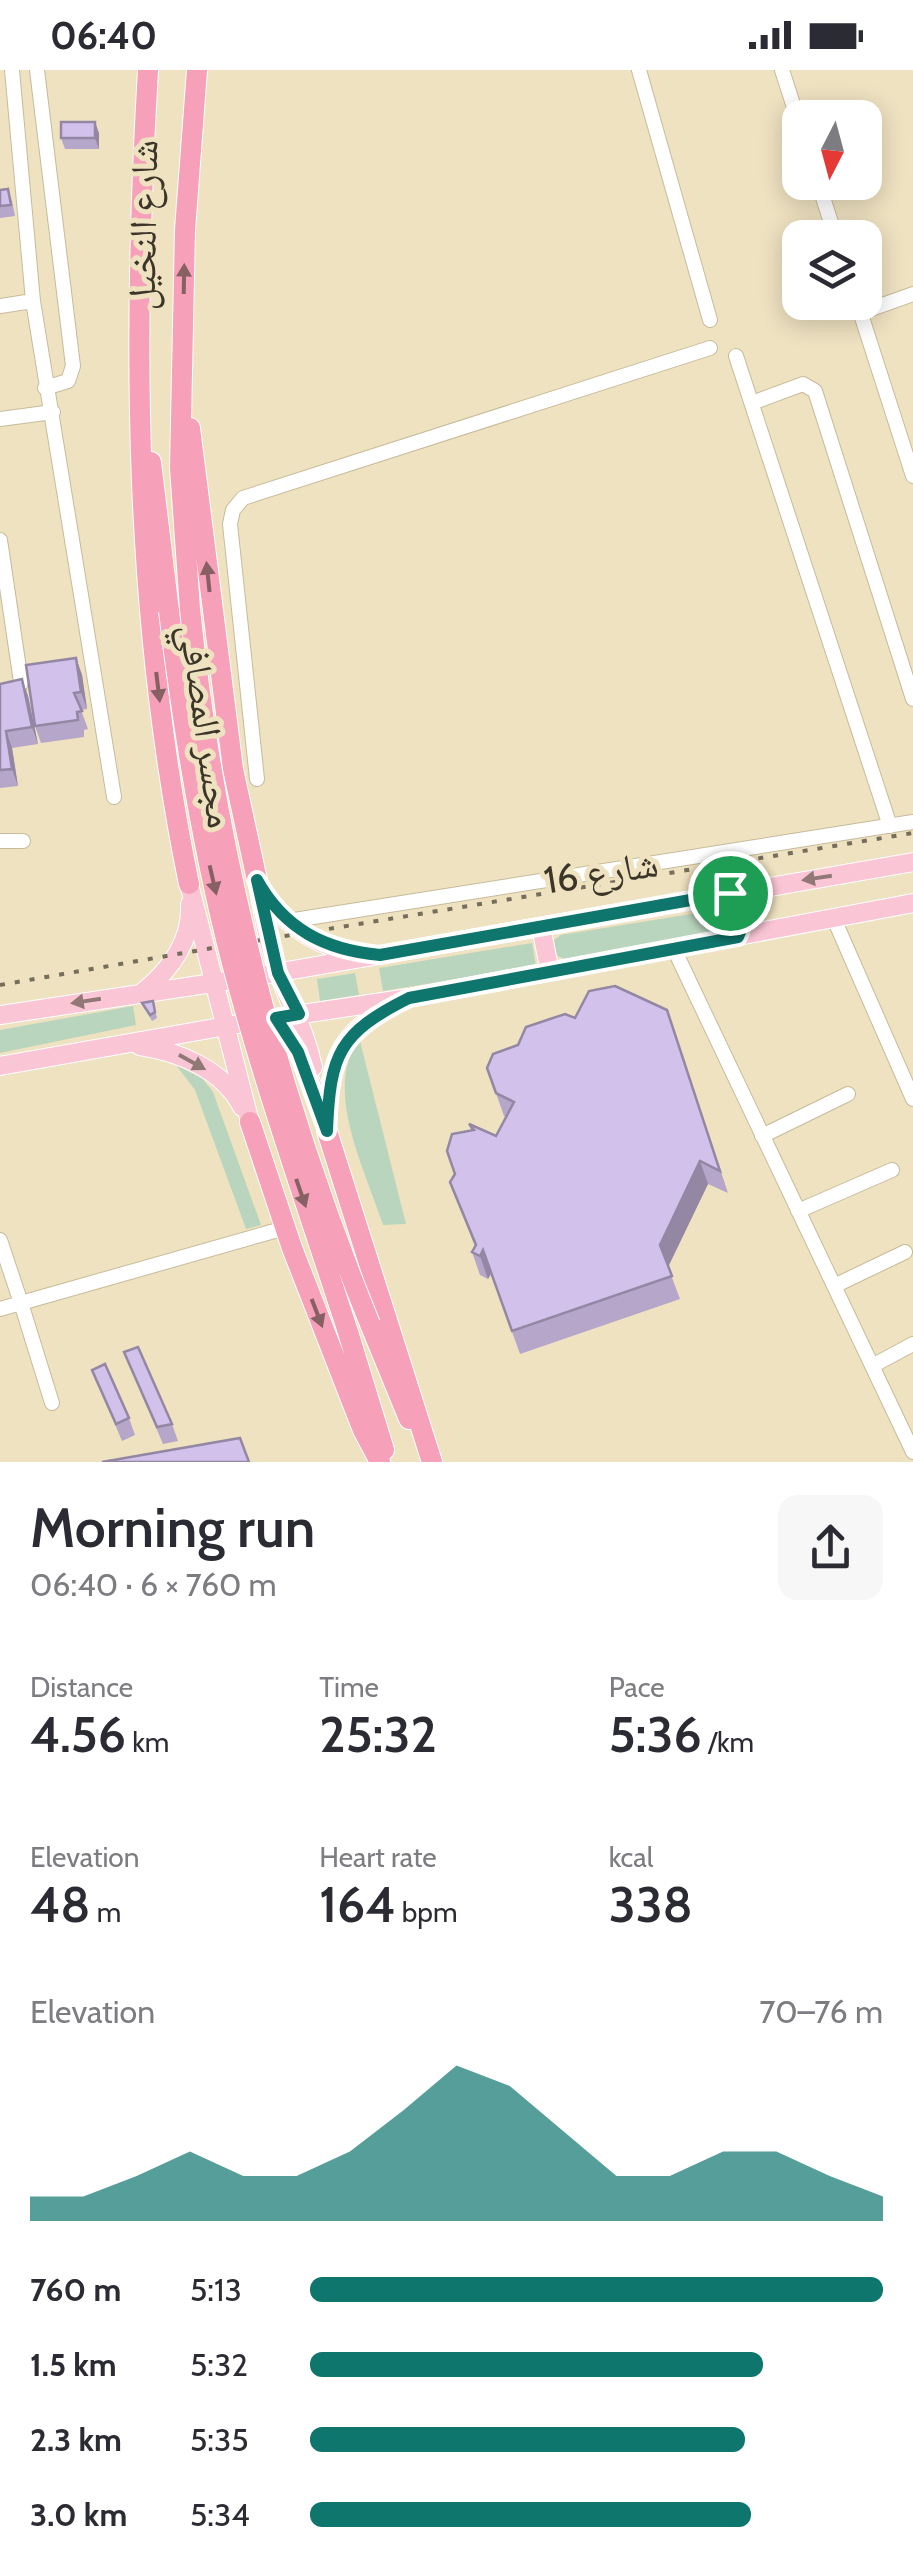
<!DOCTYPE html>
<meta charset="utf-8">
<style>
body{margin:0;font-family:Cabin,"Noto Naskh Arabic",sans-serif;background:#f7f7f7;color:#2b2b33;height:100vh;display:flex;flex-direction:column;font-size:38px;white-space:nowrap}
*{box-sizing:border-box;margin:0}
p{font-size:32px;color:#7c7c81}
.icon{flex:none;width:55px;height:55px;fill:none;stroke:currentColor;stroke-width:2;stroke-linecap:round;stroke-linejoin:round}
.map{position:relative;height:1392px;overflow:hidden}
.drawer{display:flex;flex-direction:column;background:#fff;flex:1}
.drawer>*{flex:none}
.needle{width:65px;rotate:186deg}
.controls{position:absolute;left:782px;top:30px;display:grid;gap:20px}
.controls a{display:grid;place-items:center;width:100px;height:100px;border-radius:20px;background:#fff;box-shadow:0 5px 25px #0003;font-size:50px}
.pin{position:absolute;display:grid;place-items:center;width:85px;height:85px;color:#fff;margin:-42px;border:5px solid #fff;border-radius:50%;box-shadow:0 2px 10px #0007}
.round{display:grid;place-items:center;flex:none;width:105px;height:105px;border-radius:20px;background:#f7f7f7}
.headline{display:flex;align-items:center;justify-content:space-between;height:170px;padding:0 30px}
h1{font-size:55px;font-weight:600;line-height:75px}
.stats{display:grid;grid-template-columns:repeat(3,1fr);gap:15px;height:170px;padding:10px 30px}
.stats div{display:grid;align-content:center}
.stats b{font-size:50px;font-weight:600}
.stats small{font-size:28px;font-weight:400}
.stats p{font-size:28px}
.chart{height:280px;padding:20px 30px}
.chart p{display:flex;justify-content:space-between}
.chart svg{width:100%;height:180px;margin-top:10px;fill:#0f766e;opacity:.7}
ul{padding:0 30px;list-style:none;font-size:32px}
li{display:grid;grid-template-columns:160px 120px 1fr;align-items:center;height:75px}
li i{height:25px;border-radius:12px;background:#0f766e}
.status{display:flex;justify-content:space-between;align-items:center;height:70px;padding:0 50px;background:#fff;direction:ltr}
.status svg{height:28px;fill:currentColor}
.map>svg:first-child{display:block}
.green{fill:#bad5be}
.lines{fill:none;stroke-linecap:round;stroke-linejoin:round}
.minor-casing{stroke:#c7bb9a;stroke-width:16}
.major-casing{stroke:#fff;stroke-width:20}
.highway-casing{stroke:#fff;stroke-width:22}
.minor{stroke:#fff;stroke-width:14}
.major{stroke:#fac6d5;stroke-width:18}
.highway{stroke:#f6a0b9;stroke-width:20}
.rail{stroke:#756e5a;stroke-width:4;stroke-dasharray:5 10;stroke-linecap:butt}
.highway-bridge-casing{stroke:#fff;stroke-width:22;stroke-linecap:butt}
.highway-bridge{stroke:#f6a0b9;stroke-width:20}
.wall{fill:#b5a6ca}
.shaded-wall{fill:#9387a4}
.building{fill:#d2c1eb;stroke:#9387a4;stroke-width:2.5}
.oneway{fill:#866062}
.oneway2{fill:#917776}
.route-casing{stroke:#fff;stroke-width:20}
.route{stroke:#0f766e;stroke-width:12}
.labels{text-anchor:middle;stroke-width:10;stroke-linejoin:round;paint-order:stroke}
.street-label{font-size:38px;fill:#3b3628;stroke:#efe2c1}
</style>
<div class="status"><b>06:40</b><svg viewBox="0 0 49 12"><path d="M0 12V9h3v3zM5 12V6h3v6zM10 12V3h3v9zM15 12V0h3v12zM26 1h20v11H26zM47 4h2v5h-2z"/></svg></div>
<div class="map">
<svg width="913" height="1392" viewBox="0 0 913 1392">
<rect width="100%" height="100%" fill="#efe2c1"/>
<!-- green -->
<path class="green" d="M722 839 735 851 733 859 564 889 556 885 554 870 561 865Z
M532 873 536 896 383 921 379 898Z
M355 903 359 925 320 931 317 909Z
M133 936 136 955 0 983V960Z
M360 971 406 1154 383 1155C367 1104 321 1016 360 971Z
M176 995 203 1009 213 1022 261 1155 246 1159 195 1020Z"/>
<g class="lines">
<defs>
<path id="minor" d="M12 0 33 231 114 727
M37 0 73 296 68 311 45 318
M639 0 710 250
M782 0 800 56
M818 112 836 168
M857 232 913 406
M0 236 33 231
M860 243 913 224
M736 286 890 756
M752 333 803 314 815 321 913 629
M0 349 53 342
M0 470 21 612 17 623 0 629
M257 709 230 454 233 440 243 428 710 278
M0 771H23
M834 849 913 1029
M288 851 913 752
M674 879 913 1382
M762 1066 848 1024
M798 1141 892 1100
M0 1170 21 1233 0 1239
M834 1216 905 1182
M872 1296 913 1274
M52 1333 21 1233 285 1158"/>
<path id="major" d="M257 810C263 841 267 872 278 902 290 936 305 959 313 997
M189 814 250 1052
M263 821C284 857 323 880 364 884
M729 823 744 843 737 867
M541 857 550 902
M264 905 913 792
M143 922C170 900 192 871 190 834
M0 945 226 911
M140 976C179 982 223 999 242 1037
M0 996 238 954
M320 1034 298 982 276 948 409 928 913 833
M327 1061C330 997 332 966 394 935"/>
<path id="highway" d="M148 0C132 272 134 547 189 814
M190 358 233 699 257 810
M151 392 169 541
M190 539 180 398 185 160 197 0
M250 1052 292 1178 363 1360 380 1392
M327 1061 432 1392
M370 1254 409 1349
M348 1262 384 1380"/>
</defs>
<!-- minor casing -->
<use href="#minor" class="minor-casing"/>
<!-- major casing -->
<use href="#major" class="major-casing"/>
<!-- highway casing -->
<use href="#highway" class="highway-casing"/>
<!-- minor -->
<use href="#minor" class="minor"/>
<!-- major -->
<use href="#major" class="major"/>
<!-- highway -->
<use href="#highway" class="highway"/>
<!-- rail -->
<path class="rail" d="M255 871 913 763
M0 915 218 877"/>
<defs>
<path id="highway-bridge" d="M190 539C215 785 277 1025 370 1254
M169 541C183 660 202 777 232 893 265 1018 308 1139 348 1262"/>
</defs>
<!-- highway-bridge casing -->
<use href="#highway-bridge" class="highway-bridge-casing"/>
<!-- highway-bridge -->
<use href="#highway-bridge" class="highway-bridge"/>
</g>
<!-- wall -->
<path class="wall" d="M99 63V79H65L61 68Z
M8 119 12 131 15 146 0 148V120Z
M76 588 82 605 87 639 81 640 88 659 84 660V667L41 673 35 656Z
M22 609 28 626 38 674 12 678 18 716 0 718V614Z
M153 931 157 948 152 951 142 933Z
M675 963 728 1123 708 1114 668 1197 680 1229 520 1284 491 1203 488 1209 480 1205 472 1182 475 1176 450 1112 455 1104 471 1061 469 1054 496 1066 506 1047 504 1046 487 998 518 975Z
M124 1282 172 1354 178 1371 163 1374Z
M92 1300 129 1348 135 1365 122 1371Z"/>
<!-- shaded-wall -->
<path class="shaded-wall" d="M95 52 99 63V79L95 68Z
M76 588 82 605 87 639 81 622Z
M22 609 28 626 38 674 32 657Z
M6 661 12 678 18 716 12 699Z
M700 1091 708 1114 668 1197 660 1175Z
M483 1180 492 1202 488 1209 480 1186Z"/>
<!-- building -->
<path class="building" d="M61 52H95V68H61Z
M8 119 11 135 0 136V120Z
M76 588 81 622 74 623 82 641 77 642 78 650 35 656 26 595Z
M22 609 32 657 6 661 12 699 0 700V614Z
M615 916 667 940 720 1101 700 1091 660 1175 672 1206 512 1261 483 1180 480 1186 472 1182 476 1175 450 1112 455 1104 447 1081 452 1064 474 1060 469 1054 496 1066 514 1032 496 1023 487 998 493 984 518 975 526 957 565 944 575 948 589 921Z
M153 931 155 942 150 945 142 933Z
M138 1277 172 1354 157 1357 124 1282Z
M105 1294 129 1348 116 1354 92 1300Z
M240 1368 249 1392H102Z"/>
<!-- one-way arrows -->
<defs><path id="oneway-solid" d="M-6-.8H1V-3.2L6.5 0L1 3.2V.8H-6Z" transform="scale(2.5)"/></defs>
<g class="oneway">
<use href="#oneway-solid" transform="translate(184 209) rotate(-89)"/>
<use href="#oneway-solid" transform="translate(208 507) rotate(-96)"/>
<use href="#oneway-solid" transform="translate(158 617) rotate(83)"/>
<use href="#oneway-solid" transform="translate(213 810) rotate(77)"/>
<use href="#oneway-solid" transform="translate(301 1123) rotate(71)"/>
<use href="#oneway-solid" transform="translate(317 1243) rotate(69)"/>
</g>
<g class="oneway2">
<use href="#oneway-solid" transform="translate(817 808) rotate(171)"/>
<use href="#oneway-solid" transform="translate(86 931) rotate(171)"/>
<use href="#oneway-solid" transform="translate(192 992) rotate(29)"/>
</g>
<g class="lines">
<defs>
<path id="route" d="M257 810C284 859 325 880 380 885L730 823C745 836 746 850 738 867L409 928C339 963 330 984 327 1061L298 982 276 948 299 944 278 903Z"/>
</defs>
<!-- route casing -->
<use href="#route" class="route-casing"/>
<!-- route -->
<use href="#route" class="route"/>
</g>
<g class="labels">
<!-- street labels -->
<g class="street-label">
<text transform="translate(143 155) rotate(-89)" y="13">شارع النخيل</text>
<text transform="translate(207 656) rotate(82)" y="13">مجسر المصافي</text>
<text transform="translate(601 802) rotate(-9)" y="13">شارع 16</text>
</g>
</g>
</svg>
<div class="controls">
<a><svg class="needle" viewBox="-14 -14 28 28"><path d="M0-13l5 13h-10z" fill="#e53935"/><path d="M0 13l5-13h-10z" fill="#7c7c81"/></svg></a>
<a><svg class="icon" aria-label="layers" viewBox="0 0 24 24"><path d="M12 4l9 5-9 5-9-5zM3 14l9 5 9-5"/></svg></a>
</div>
<div class="pin" style="left:730px;top:823px;background:#1e9e55"><svg class="icon" aria-label="arrive" viewBox="0 0 24 24"><path d="M6 21V4h12l-3 4 3 4H6"/></svg></div>
</div>
<section class="drawer">
<div class="headline"><div><h1>Morning run</h1><p>06:40 · 6 × 760 m</p></div><a class="round"><svg class="icon" aria-label="share" viewBox="0 0 24 24"><path d="M12 15V3M7 8l5-5 5 5M5 13v7h14v-7"/></svg></a></div>
<div class="stats">
<div><p>Distance</p><b>4.56<small> km</small></b></div>
<div><p>Time</p><b>25:32</b></div>
<div><p>Pace</p><b>5:36<small> /km</small></b></div>
</div>
<div class="stats">
<div><p>Elevation</p><b>48<small> m</small></b></div>
<div><p>Heart rate</p><b>164<small> bpm</small></b></div>
<div><p>kcal</p><b>338</b></div>
</div>
<div class="chart"><p><span>Elevation</span>70–76 m</p>
<svg viewBox="0 0 160 44" preserveAspectRatio="none"><path d="M0 44V38L10 38L20 33L30 27L40 33L50 33L60 27L70 17L80 6L90 11L100 22L110 33L120 33L130 27L140 27L150 33L160 38V44z"/></svg>
</div>
<ul>
<li><b>760 m</b>5:13<i style="width:100%"></i></li>
<li><b>1.5 km</b>5:32<i style="width:79%"></i></li>
<li><b>2.3 km</b>5:35<i style="width:76%"></i></li>
<li><b>3.0 km</b>5:34<i style="width:77%"></i></li>
</ul>
</section>
